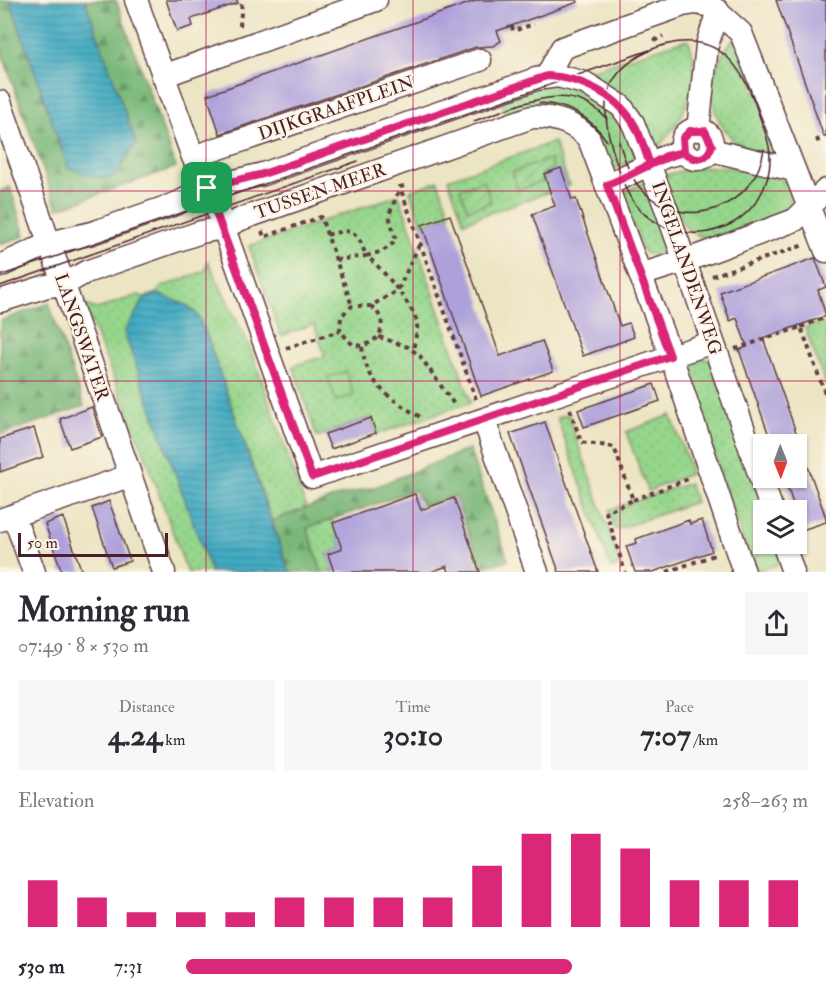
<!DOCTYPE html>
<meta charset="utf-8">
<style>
body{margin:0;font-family:"IM FELL Double Pica",serif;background:#f7f7f7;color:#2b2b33;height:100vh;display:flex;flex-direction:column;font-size:22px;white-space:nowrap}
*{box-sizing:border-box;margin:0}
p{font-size:20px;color:#7c7c81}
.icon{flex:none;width:33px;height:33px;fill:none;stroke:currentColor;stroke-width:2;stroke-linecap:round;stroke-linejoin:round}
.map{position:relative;height:572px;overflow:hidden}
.side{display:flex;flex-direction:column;background:#fff;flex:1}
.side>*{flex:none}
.needle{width:39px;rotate:179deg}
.fabs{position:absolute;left:753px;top:434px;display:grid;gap:12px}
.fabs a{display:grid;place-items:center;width:54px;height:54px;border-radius:0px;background:#fff;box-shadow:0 2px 4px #0004;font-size:30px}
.scale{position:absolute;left:18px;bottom:15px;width:150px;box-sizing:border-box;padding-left:6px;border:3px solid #4a1f2b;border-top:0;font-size:16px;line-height:21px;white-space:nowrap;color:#4a1f2b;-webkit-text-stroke:4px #fcf5e5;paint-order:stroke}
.pin{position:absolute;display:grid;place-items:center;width:51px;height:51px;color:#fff;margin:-26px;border-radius:12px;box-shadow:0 3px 9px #0006}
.round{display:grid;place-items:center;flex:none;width:63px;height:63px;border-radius:0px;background:#f7f7f7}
.head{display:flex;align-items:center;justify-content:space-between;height:102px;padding:0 18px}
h1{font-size:33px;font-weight:800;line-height:45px}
.stats{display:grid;grid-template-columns:repeat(3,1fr);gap:9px;height:102px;padding:6px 18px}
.stats div{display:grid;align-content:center;border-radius:0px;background:#f7f7f7;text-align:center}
.stats b{font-size:30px;font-weight:800}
.stats small{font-size:16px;font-weight:400}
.stats p{font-size:16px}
.chart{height:168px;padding:12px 18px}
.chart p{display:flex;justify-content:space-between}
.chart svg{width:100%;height:108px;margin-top:6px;stroke:#db2777;stroke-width:6}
ul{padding:0 18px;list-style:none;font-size:20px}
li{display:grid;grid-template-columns:96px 72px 1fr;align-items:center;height:45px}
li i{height:15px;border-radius:8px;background:#db2777}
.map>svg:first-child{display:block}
.grass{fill:url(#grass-dots);stroke:#707a5c;stroke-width:1.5}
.forest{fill:url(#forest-firs);stroke:#616b52;stroke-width:1.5}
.garden{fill:url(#garden-furrows);stroke:#707a5c;stroke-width:1.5}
.pitch{fill:#96d68c;stroke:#707a5c;stroke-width:1.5}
.water{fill:url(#water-rules);stroke:#466576;stroke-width:1.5}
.building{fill:#aea1db}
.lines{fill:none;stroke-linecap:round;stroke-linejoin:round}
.minor-casing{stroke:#623d42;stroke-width:25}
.path{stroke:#623d42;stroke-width:4;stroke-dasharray:4.5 4.5;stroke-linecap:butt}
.minor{stroke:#fff;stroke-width:22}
.tram{stroke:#4a1f2b;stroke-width:1.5}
.route-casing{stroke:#fff;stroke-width:12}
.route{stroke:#db2777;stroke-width:8}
.grid{fill:none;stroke:#c2185b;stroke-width:1.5;stroke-opacity:0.55}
.labels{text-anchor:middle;stroke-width:4.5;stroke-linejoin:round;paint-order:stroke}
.street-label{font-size:18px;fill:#4a1f2b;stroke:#fcf5e5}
</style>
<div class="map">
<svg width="826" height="572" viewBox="0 0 826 572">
<defs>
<pattern id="grass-dots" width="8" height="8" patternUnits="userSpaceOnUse" patternTransform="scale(1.5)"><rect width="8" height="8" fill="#96d68c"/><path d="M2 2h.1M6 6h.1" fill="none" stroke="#83b779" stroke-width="1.8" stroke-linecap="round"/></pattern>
<pattern id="forest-firs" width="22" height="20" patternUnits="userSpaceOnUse" patternTransform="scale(1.5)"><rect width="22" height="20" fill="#78b778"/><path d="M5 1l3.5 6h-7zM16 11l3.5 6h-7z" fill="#649463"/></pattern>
<pattern id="garden-furrows" width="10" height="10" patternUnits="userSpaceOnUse" patternTransform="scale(1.5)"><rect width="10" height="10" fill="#96d68c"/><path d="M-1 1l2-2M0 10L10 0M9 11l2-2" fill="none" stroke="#83b779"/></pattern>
<pattern id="water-rules" width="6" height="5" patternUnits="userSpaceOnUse" patternTransform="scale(1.5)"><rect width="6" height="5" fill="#42abc2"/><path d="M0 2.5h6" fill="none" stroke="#398b9e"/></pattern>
</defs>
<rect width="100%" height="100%" fill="#fcf5e5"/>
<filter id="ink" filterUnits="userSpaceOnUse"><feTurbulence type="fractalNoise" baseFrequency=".0167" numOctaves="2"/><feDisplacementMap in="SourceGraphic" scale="12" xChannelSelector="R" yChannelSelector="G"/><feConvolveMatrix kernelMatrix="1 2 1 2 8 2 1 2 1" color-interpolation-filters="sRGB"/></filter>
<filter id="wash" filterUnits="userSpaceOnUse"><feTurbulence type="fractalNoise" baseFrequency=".008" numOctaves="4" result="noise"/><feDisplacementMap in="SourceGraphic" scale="24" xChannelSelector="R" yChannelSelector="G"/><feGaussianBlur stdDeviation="1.35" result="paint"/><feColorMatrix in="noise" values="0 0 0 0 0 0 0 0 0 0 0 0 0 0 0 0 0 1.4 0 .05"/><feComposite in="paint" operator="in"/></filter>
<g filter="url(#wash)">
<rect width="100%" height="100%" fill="#ece5c4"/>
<!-- grass -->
<path class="grass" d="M736 37 782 158C770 156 756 155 745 150 738 147 733 139 728 134 703 103 709 64 736 37Z
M688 39C705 80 683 122 654 151L580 73Z
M538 83 579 89 623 120 642 157 611 170 597 139 507 118 499 95Z
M554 142 569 185 464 222 448 179Z
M697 167C729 166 759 169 789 183L791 203 782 215 714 239C677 236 675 206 662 176Z
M650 180 675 252 663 257 644 253 620 194Z
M438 181 450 215 422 225 410 191Z
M399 195 471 402 377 434 371 417 317 437 293 366 325 356 314 324 281 336 249 246Z
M208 261 251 350 306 508 272 521 206 333 196 313 188 306 158 294 144 299 124 333 211 572H187L147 460 84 305 97 309 138 295 145 297 157 293 161 287 205 271Z
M822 322 826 330V385L805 328Z
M698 358 711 360 764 510V543H776L783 563 753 572 685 366Z
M569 414 573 429 621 565 611 568 557 418Z
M671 415 692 473 648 491 626 432Z
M689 483 695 502 615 530 609 510Z
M332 519 342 549 328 554 334 572H322L307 528Z"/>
<!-- forest -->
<path class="forest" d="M0 0H10L68 168 115 176 136 143 85 0H116L176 167 57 209 0 47Z
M10 187 25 236 0 244V191Z
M49 303 84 406 0 435V321Z
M469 449 508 560 481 568 455 496 422 506 415 490 307 528 322 572H289L272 521 339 496 375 487Z"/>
<!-- garden -->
<path class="garden" d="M550 159 553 169 543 173 546 180 518 190 512 172Z
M484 180 491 202 468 210 460 189Z"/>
<!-- pitch -->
<path class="pitch" d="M346 372 354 395 336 401 328 377Z"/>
<!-- water -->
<path class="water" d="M10 0H85L136 143 115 176 103 179 68 168Z
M158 294 188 306 196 313 206 333 289 572H211L124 332 144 299Z"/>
<g id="blocks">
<!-- building -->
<path class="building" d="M166 0H237L238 3 191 19 193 26 177 31Z
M478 0H577L578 2 497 31 501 41 493 46 476 47 220 134 207 95Z
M776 0H826V137H824Z
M561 168 572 200 576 199 620 326 629 323 634 337 583 356 532 214 555 206 544 174Z
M450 215 500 356 542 341 553 371 481 396 422 225Z
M815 258 826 287 818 290 826 316 763 338 826 518V522L802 530 784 477H796V444H772L739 350 747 347 737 318 730 321 720 292Z
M654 384 660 401 584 427 578 410Z
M92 407 102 437 70 448 60 419Z
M371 418 376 433 331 449 325 434Z
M545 422 558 460 598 572H559L510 434Z
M34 428 43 457 0 472V439Z
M415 494 421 510 454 498 480 572H449L447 566 431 572H334L328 554 342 549 333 523Z
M109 501 130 561 112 567 92 508Z
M63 517 66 526 82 572H62L45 524Z
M689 520 690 524 702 520 712 551 653 572H635L626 546 637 543 636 539Z"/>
</g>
</g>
<g filter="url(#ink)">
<use href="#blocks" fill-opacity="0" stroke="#623d42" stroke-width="1.5"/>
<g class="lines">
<defs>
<path id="minor" d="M136 0 193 157 217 209 312 477 713 342
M163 76 376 0
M547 76 562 48 683 5 696 3 711 6 741 33 826 251
M0 102 164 572
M682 144a15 15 0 1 1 30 0a15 15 0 1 1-30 0Z
M698 130 707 45 718 11
M711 150 794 170
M193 157 480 60
M607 185 666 156 684 152
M0 266 50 243 92 233 178 203 207 188 263 174 536 79 558 76 585 83 621 106 633 123 666 208 772 510
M640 275 685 261 795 220 826 190
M0 301 47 286 65 284 86 272 201 232 223 228 241 219 532 117C553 116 575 123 589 139L671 356 744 572
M484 420 537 572
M14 516 34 572
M0 520 129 476
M783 543 793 572"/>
</defs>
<!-- minor casing -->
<use href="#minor" class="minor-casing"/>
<!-- path -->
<path class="path" d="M240 26 242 0
M512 26 513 31 534 24
M654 41 663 36
M817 138 819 144
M404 186 400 187 477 402
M262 231 264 237 321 217 352 306
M327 235C354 227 357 231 366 256L383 251 396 241 389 215 400 188
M336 260 366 256C379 264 415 308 417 323 418 331 414 342 413 351
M712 276 804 245
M371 306C393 323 378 349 353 345L340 331 341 316 352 306H371L398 290 420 243
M801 327 826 317
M379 337 408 347 420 356 456 407
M362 347C367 385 390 399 422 418
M286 348 340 331
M735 349 801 327 826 396
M570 409 581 442 614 447 633 500 606 512 625 572
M633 500 691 478
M667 572 717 554"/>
<!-- minor -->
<use href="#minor" class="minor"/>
<!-- tram -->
<path class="tram" d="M539 103C567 104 591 117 607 141
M474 121C518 106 569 77 607 119
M619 142C625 160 630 179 644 192 687 234 756 207 764 149
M0 276 664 45C719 30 743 67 758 112 762 124 767 135 769 147 775 183 753 218 719 229 685 241 647 226 629 195 623 184 620 172 616 161 600 113 597 75 649 51
M0 286 358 161"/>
</g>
</g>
<g class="lines" filter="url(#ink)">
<defs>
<path id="route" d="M207 188 312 477 670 356 607 185C633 175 657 158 684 152 695 163 708 160 712 145L705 131H690L683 138 684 152 666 156 650 165C645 151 641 134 632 121 615 94 579 77 547 76L263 174 207 188"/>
</defs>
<!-- route casing -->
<use href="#route" class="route-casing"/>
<!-- route -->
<use href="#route" class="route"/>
</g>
<!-- grid -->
<path class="grid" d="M206 0V572M413 0V572M620 0V572M0 191H826M0 381H826"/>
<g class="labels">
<!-- street labels -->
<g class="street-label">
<text transform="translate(336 108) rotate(-19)" y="6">DIJKGRAAFPLEIN</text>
<text transform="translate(320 191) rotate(-19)" y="6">TUSSEN MEER</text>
<text transform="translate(687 268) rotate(71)" y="6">INGELANDENWEG</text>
<text transform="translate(82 337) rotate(71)" y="6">LANGSWATER</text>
</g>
</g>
</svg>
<div class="fabs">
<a><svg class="needle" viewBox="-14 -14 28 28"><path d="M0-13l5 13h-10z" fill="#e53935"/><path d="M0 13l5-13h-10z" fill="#7c7c81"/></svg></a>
<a><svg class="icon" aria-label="layers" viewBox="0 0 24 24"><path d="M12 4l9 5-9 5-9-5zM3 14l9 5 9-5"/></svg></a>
</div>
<div class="scale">50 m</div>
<div class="pin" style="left:207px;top:188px;background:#1e9e55"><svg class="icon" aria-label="arrive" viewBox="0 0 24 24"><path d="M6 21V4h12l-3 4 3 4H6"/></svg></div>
</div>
<section class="side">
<div class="head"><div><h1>Morning run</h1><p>07:49 · 8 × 530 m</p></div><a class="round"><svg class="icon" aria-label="share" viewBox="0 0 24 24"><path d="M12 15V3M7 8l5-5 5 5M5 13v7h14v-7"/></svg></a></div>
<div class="stats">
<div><p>Distance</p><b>4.24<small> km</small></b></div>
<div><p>Time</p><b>30:10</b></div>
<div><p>Pace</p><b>7:07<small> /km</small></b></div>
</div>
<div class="chart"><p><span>Elevation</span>258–263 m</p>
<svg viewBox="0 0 160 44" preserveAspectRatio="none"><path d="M5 44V25M15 44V32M25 44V38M35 44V38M45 44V38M55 44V32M65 44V32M75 44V32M85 44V32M95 44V19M105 44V6M115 44V6M125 44V12M135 44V25M145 44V25M155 44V25"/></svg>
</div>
<ul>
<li><b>530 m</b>7:31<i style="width:62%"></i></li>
</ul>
</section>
